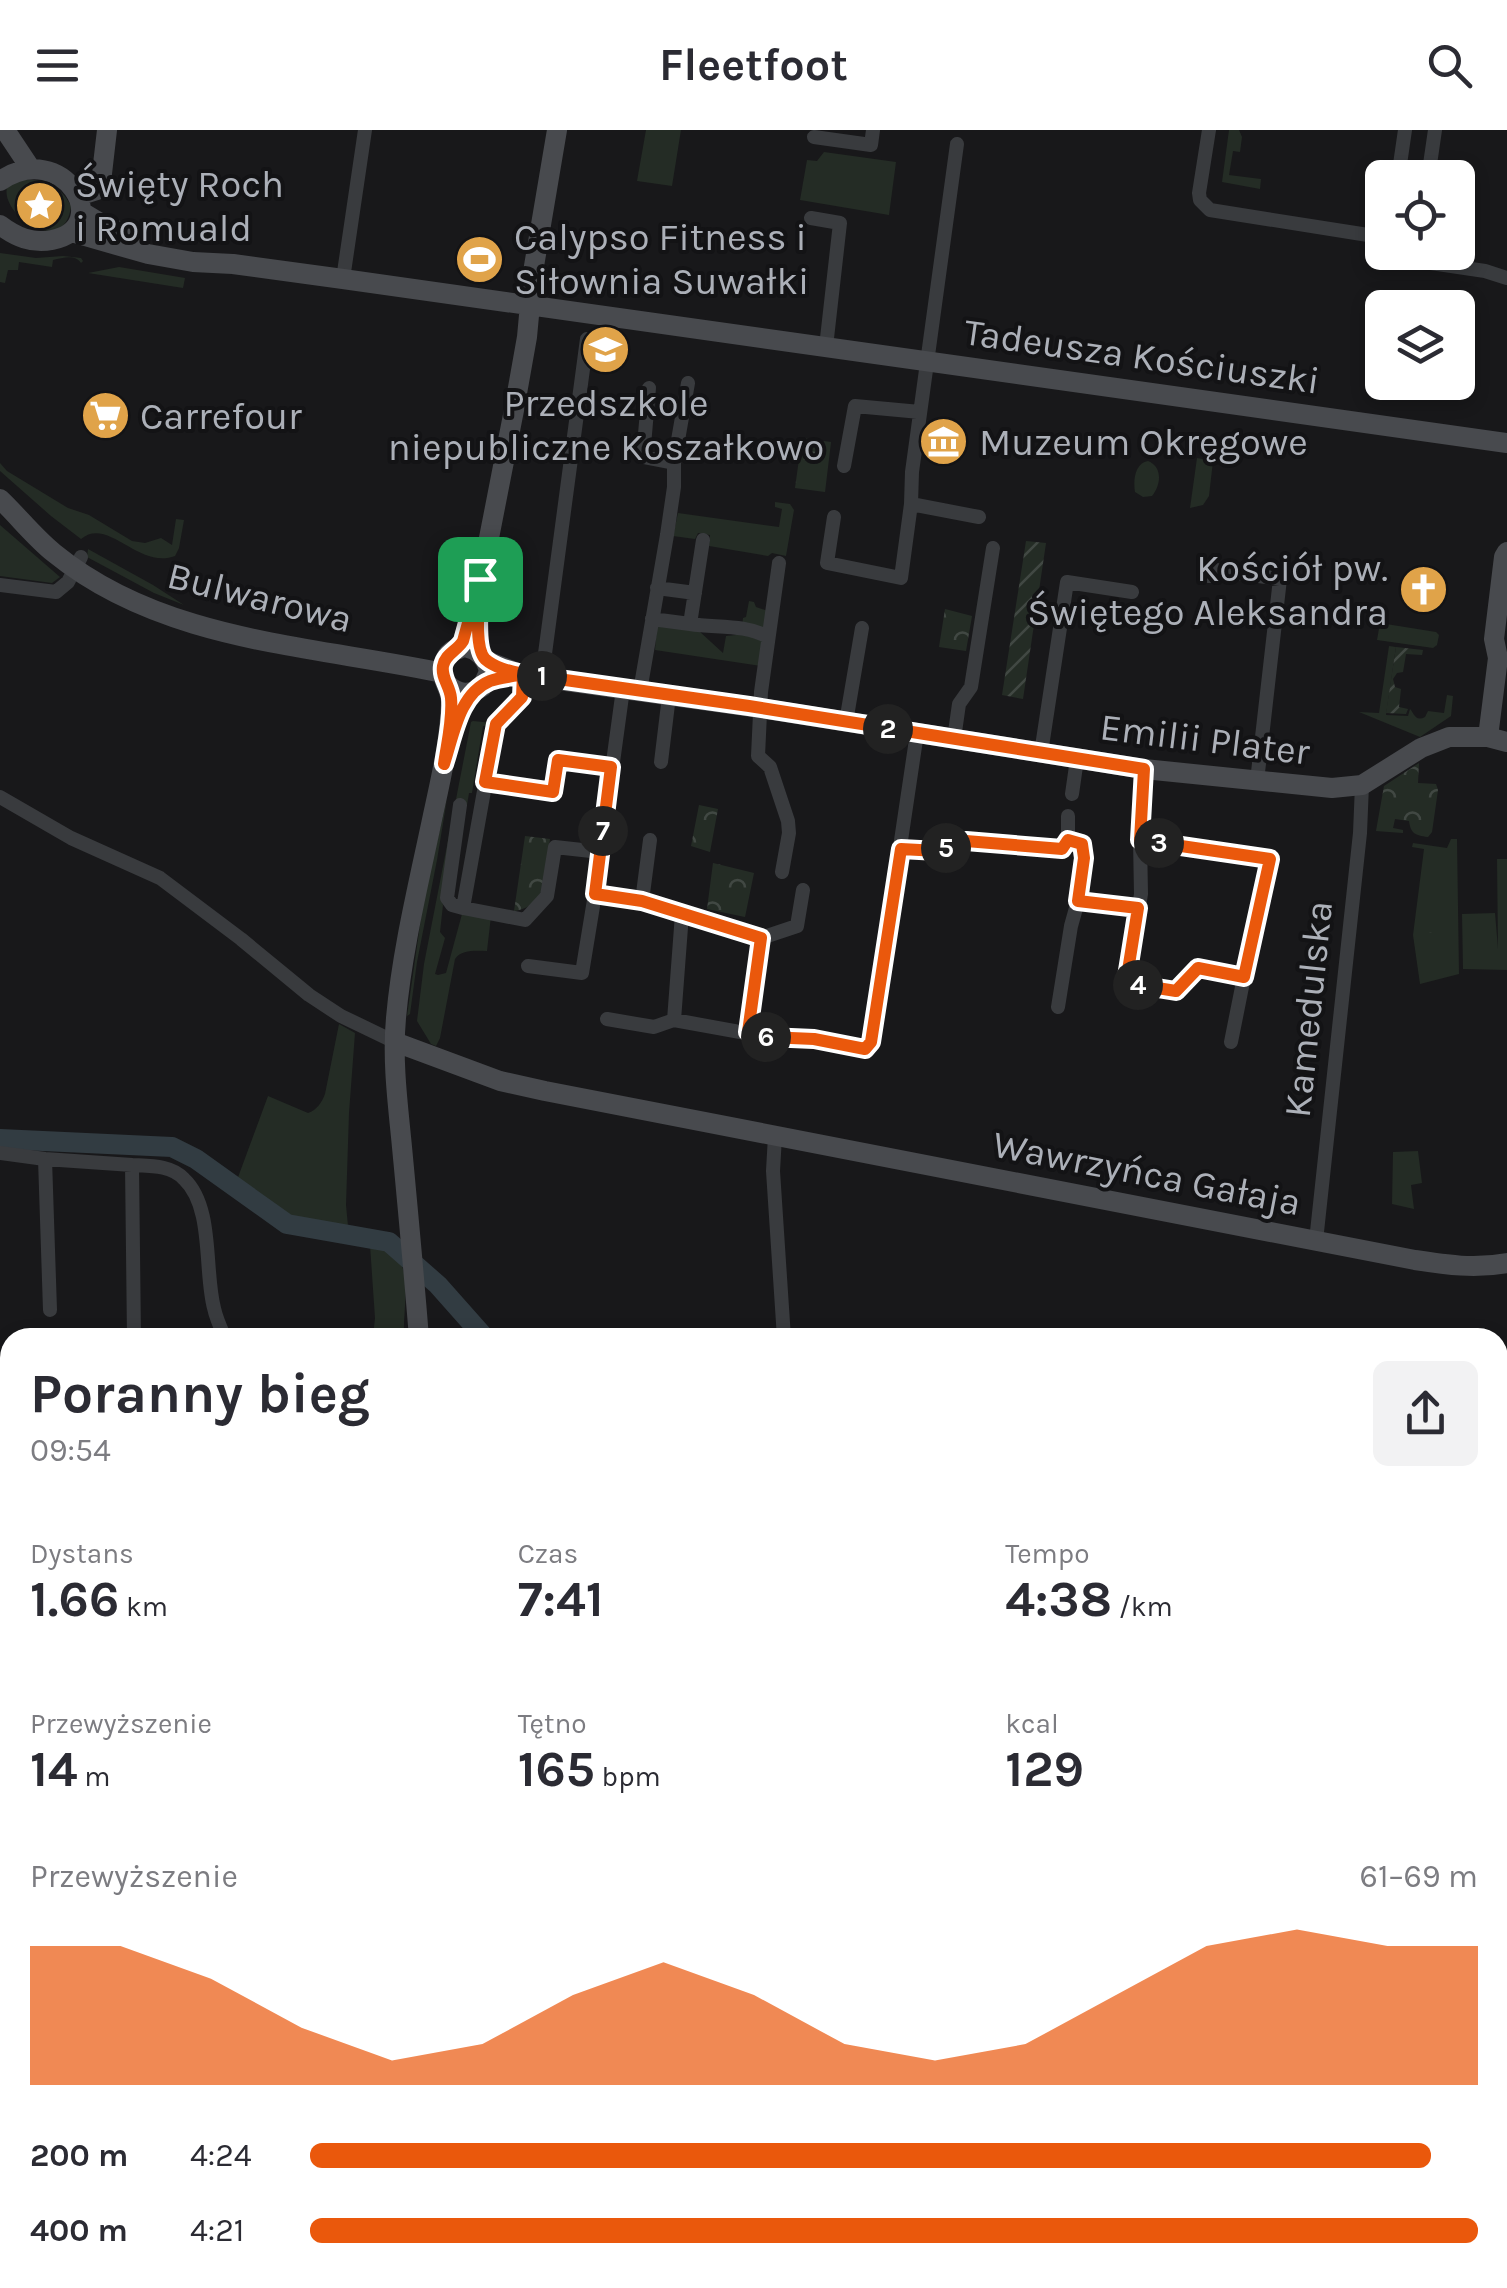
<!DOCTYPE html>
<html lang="pl">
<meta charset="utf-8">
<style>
body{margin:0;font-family:Karla,sans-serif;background:#f2f2f3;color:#2b2b33;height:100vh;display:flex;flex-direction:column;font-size:38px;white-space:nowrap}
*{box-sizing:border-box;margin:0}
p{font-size:32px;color:#7c7c81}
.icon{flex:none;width:55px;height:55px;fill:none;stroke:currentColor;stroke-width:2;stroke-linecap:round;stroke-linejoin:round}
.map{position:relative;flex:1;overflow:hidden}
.sheet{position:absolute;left:0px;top:1198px;width:1508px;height:962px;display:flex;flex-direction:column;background:#fff;border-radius:30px 30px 0 0;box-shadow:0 5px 15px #0003}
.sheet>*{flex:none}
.controls{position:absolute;left:1365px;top:30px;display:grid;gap:20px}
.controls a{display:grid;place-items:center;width:110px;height:110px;border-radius:15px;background:#fff;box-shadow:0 5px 15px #0003;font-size:50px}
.pin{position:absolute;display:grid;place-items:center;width:85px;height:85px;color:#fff;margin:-42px;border-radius:20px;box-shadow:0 5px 15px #0006}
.km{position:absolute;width:50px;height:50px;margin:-25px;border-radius:50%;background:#222;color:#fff;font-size:28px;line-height:50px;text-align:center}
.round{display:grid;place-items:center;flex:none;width:105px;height:105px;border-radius:15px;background:#f2f2f3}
.summary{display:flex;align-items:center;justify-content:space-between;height:170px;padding:0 30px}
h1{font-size:55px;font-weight:700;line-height:75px}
.metrics{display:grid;grid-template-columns:repeat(3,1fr);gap:15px;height:170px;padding:10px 30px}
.metrics div{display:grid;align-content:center}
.metrics b{font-size:50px;font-weight:700}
.metrics small{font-size:28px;font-weight:400}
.metrics p{font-size:28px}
.chart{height:280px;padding:20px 30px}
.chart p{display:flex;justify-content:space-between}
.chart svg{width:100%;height:180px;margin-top:10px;fill:#ea580c;opacity:.7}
ul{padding:0 30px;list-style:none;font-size:32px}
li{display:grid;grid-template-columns:160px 120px 1fr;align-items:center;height:75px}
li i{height:25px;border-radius:12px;background:#ea580c}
header{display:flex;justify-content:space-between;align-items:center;height:130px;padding:0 30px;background:#fff;font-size:45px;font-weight:700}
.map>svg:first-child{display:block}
.grass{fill:#242c25}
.park{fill:url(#park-crowns)}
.garden{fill:url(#garden-furrows)}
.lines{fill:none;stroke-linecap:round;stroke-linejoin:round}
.river{stroke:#323c42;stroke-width:20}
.street{stroke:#393b3e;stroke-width:14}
.secondary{stroke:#484a4e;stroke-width:20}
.route-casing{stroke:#fff;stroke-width:20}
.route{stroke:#ea580c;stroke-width:12}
.labels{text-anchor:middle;stroke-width:8;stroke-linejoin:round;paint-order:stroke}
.poi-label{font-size:38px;fill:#acb0b8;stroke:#131315;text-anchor:start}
.street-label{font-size:38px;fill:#acb0b8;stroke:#131315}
</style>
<header><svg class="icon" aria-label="menu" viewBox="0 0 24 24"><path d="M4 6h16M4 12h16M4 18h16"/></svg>Fleetfoot<svg class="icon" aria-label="search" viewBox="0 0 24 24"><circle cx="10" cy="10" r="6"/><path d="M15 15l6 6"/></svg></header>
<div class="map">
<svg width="1507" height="2158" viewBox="0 0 1507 2158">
<defs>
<pattern id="park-crowns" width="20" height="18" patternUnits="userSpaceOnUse" patternTransform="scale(2.5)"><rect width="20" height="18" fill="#242c25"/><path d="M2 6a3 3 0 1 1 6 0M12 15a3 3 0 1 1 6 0" fill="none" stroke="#414843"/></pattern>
<pattern id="garden-furrows" width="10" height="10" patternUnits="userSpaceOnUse" patternTransform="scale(2.5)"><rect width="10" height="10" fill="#242c25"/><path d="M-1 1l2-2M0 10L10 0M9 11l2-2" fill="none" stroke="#414843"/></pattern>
</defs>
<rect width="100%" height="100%" fill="#18181a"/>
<!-- grass -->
<path class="grass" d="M646 0H681L672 56 637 51Z
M1229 0H1239L1242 7 1240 22 1233 21 1229 45 1261 49 1260 59 1222 52Z
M824 22 896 32 889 85 800 70 807 30 817 31Z
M21 49C44 50 60 54 71 76 65 128 0 86 7 57 11 53 17 51 21 49Z
M0 123 36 128 63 126 81 128 83 131 81 133C75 124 63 128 53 130L52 137 19 132 18 140H8L5 153 0 152Z
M119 137 185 148 183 158 88 143Z
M1197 328 1213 331 1209 366 1203 375 1190 378Z
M1148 331C1163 337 1161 355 1152 366L1143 367 1135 362C1133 350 1135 333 1148 331Z
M0 333 7 341 68 378 89 385 132 411 145 413 161 408 172 415 176 389 184 390 179 418 175 426C139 440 108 386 81 409L51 386 0 341Z
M775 372 790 374 794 380 786 426 772 423 768 426 709 416 710 405 698 403 695 409 673 406 678 383 779 397 782 379 775 377Z
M0 395 60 447 52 453 0 446Z
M88 419 153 455 184 475 154 463 87 427Z
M749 471 754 472 756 477 768 481 761 536 655 520 657 494 699 501 723 523 726 506 736 505 742 497 743 488 746 487Z
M1380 493 1436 502 1439 505 1437 515 1433 518 1377 510Z
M1389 516 1396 517 1386 585 1408 586 1410 579C1414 583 1415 592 1425 587L1428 581 1444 583 1447 565 1453 566 1451 586 1420 607 1359 582 1379 583Z
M473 591 493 593V595L483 596 472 663H469L467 675 457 672 442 772 443 775 440 802 445 808 435 844 438 845 446 843 462 784 491 786 487 821C476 821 462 819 455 829L440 908 436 916 431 914 417 891 424 834 471 592Z
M447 669 437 730 417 832 410 884 407 886 424 767Z
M1451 709H1457L1459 844 1420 854 1413 805 1424 719 1412 717 1413 713 1447 718Z
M1497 729H1507V840L1463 839 1462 784 1495 783 1498 819Z
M339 894 355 903 349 983 346 1075 348 1096H344L294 1091 237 1050 268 966 308 983C317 980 322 972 325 964Z
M1418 1021 1422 1053 1411 1055 1414 1079 1392 1074 1393 1022Z
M370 1115C420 1117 402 1173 404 1207H373L375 1188Z
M830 2150H999L994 2158H834Z"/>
<!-- park -->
<path class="park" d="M802 308 831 312 825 362 795 358Z
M945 479 972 486 966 521 939 517Z
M1419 633 1418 653 1436 654 1438 660 1432 702 1428 707C1415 705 1411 704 1409 691L1395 689 1393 698 1403 700V703L1376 701 1384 656Z
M699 675 718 679 710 722 691 716Z
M525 706 550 709C546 738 550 776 514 781Z
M713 733 754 743 745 787 707 779Z
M1420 816a14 14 0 1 1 28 0a14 14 0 1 1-28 0Z"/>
<!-- garden -->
<path class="garden" d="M1026 411 1046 413 1023 569 1002 565Z
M1396 517 1423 520 1422 525 1406 524 1403 542 1397 543 1393 549 1395 557 1401 559 1399 577 1408 579 1406 584 1386 583Z"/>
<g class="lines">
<!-- river -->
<path class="river" d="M0 1009 172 1017 196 1029 287 1094 389 1112 438 1155 485 1208"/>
<!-- street -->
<path class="street" d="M1209 0 1199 63 1200 70 1210 80 1368 105 1382 102
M814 7 871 15 873 0
M1398 48 1405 0
M1428 48 1435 0
M811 88 840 93 826 217
M1391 122 1404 129 1485 141 1507 148
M343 149 365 0
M649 258 643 327 674 333
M844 336 855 276 920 282
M911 374 979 387
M834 387 827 433 901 448 911 374 912 342 957 14
M703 410 690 494C717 498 745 494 768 507
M779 433 761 562 758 626 770 637 788 691 789 703 782 742
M1209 446 1211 441 1216 440 1280 449 1257 651
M0 455 56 462 68 452 81 427
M657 458 695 463
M652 489 690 494
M523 545 522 567 496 594 463 778 525 790 547 766 555 717 600 722
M542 546 587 209
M623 559 595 764 642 771 682 784 674 890 768 907 814 909 865 919 871 912 917 603
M640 561 667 405 674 357V333L688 253
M846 592 862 498
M954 609 959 574 971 557 993 418
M1041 623 1067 452 1132 462
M661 632 669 566
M485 653 553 662 558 630 611 637
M1072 664 1077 629
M0 667 71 708 160 748 241 809 309 865 341 886 395 912
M460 675 447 768 452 775 463 778
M1068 710V686
M1140 710 1270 729 1244 847 1199 838 1176 861 1127 853 1141 764 1140 710 1144 639
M901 719 937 721 967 711 1062 719 1068 710 1082 714 1083 728 1078 771 1139 778
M642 771 650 710
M682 784 761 808 797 796 803 760
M528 836 582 843 595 764
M1058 877 1071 796 1078 771
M607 889 654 897 674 890
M748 902 761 808
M1231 912 1244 847
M775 1006 773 1041 784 1208
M0 1023 45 1029 132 1035 134 1208
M45 1029 50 1180
M132 1035C150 1036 171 1035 184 1049 214 1077 204 1141 214 1178 216 1188 221 1199 225 1208
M1316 1111 1360 703 1362 655
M0 1294 10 1297
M1498 1529 1507 1528
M1498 1656 1507 1653
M0 1663 10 1661"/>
<!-- secondary -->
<path class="secondary" d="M5 0 31 39
M0 51C63 8 116 97 52 110 32 114 16 107 0 95
M78 66 97 60 101 52 107 0
M82 82 102 94 134 108
M71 102 148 124 193 132 233 134 343 149 1507 313
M0 369C18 386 34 407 54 423 163 512 311 515 443 543
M459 519 463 511 481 449 514 280 527 207 533 142 557 0
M487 531 523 545 760 578 1144 639 1332 658 1362 655 1421 618 1449 607H1488L1507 612
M1488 607 1498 528 1494 509 1504 427 1507 422
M395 912 500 951 545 961 1415 1130C1447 1135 1475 1139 1507 1133
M419 1208C414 1144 408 1081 402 1017 398 975 392 931 396 888 402 820 419 752 433 685 441 648 450 610 451 572 451 559 440 549 443 536 449 507 485 514 489 542L482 557C470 565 459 565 448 555
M1498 2066 1507 2051
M495 2150V2158
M1442 2158 1447 2150"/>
</g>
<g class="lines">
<defs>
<path id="route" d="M480 449 463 511C457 521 445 524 443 536 441 548 450 556 451 568 453 589 447 613 444 634 454 604 459 564 490 551 500 547 512 547 523 544L749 576 1144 639 1140 710 1270 729 1244 847 1198 838 1176 861 1126 853 1138 778 1078 771 1084 728 1082 714 1068 710 1062 719 966 711 938 721 901 719 871 912 865 919 814 909 768 907 748 902 761 808 642 771 595 764 611 637 558 630 553 662 485 652 496 594 522 567 523 544C510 541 495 538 485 529 473 516 480 467 480 449"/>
</defs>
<!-- route casing -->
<use href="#route" class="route-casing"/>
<!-- route -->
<use href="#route" class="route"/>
</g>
<!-- icons -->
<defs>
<symbol id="sight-disc" viewBox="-11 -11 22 22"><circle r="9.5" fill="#e0a349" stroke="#131315"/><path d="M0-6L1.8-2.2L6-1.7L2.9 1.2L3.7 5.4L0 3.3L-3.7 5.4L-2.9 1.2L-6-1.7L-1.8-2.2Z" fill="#fff"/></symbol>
<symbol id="stadium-disc" viewBox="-11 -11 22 22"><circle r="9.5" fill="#e0a349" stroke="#131315"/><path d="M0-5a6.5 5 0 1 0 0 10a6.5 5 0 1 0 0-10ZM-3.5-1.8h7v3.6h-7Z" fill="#fff"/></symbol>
<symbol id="school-disc" viewBox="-11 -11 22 22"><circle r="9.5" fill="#e0a349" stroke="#131315"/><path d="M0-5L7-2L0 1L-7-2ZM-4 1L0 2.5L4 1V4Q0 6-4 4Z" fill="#fff"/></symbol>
<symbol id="supermarket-disc" viewBox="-11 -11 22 22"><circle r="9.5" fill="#e0a349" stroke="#131315"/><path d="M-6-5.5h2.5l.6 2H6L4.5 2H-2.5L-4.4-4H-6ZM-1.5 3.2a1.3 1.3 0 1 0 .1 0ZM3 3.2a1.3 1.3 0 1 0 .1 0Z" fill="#fff"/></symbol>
<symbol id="museum-disc" viewBox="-11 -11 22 22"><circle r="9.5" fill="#e0a349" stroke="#131315"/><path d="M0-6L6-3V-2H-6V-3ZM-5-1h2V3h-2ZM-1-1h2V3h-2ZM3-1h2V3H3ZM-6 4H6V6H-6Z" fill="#fff"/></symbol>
<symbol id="church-disc" viewBox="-11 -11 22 22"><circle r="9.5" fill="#e0a349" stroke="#131315"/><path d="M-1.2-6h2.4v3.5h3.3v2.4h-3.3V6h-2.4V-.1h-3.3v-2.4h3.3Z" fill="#fff"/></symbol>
</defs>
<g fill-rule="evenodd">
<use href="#sight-disc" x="12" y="48" width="55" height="55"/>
<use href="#stadium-disc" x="452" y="102" width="55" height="55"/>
<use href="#school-disc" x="578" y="192" width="55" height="55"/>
<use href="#supermarket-disc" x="78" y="258" width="55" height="55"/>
<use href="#museum-disc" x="916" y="284" width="55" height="55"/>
<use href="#church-disc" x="1396" y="432" width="55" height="55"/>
</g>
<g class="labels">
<!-- poi labels -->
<g class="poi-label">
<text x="75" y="67">Święty Roch<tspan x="75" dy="44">i Romuald</tspan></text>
<text x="514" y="120">Calypso Fitness i<tspan x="514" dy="44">Siłownia Suwałki</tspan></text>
<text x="606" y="286" text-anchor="middle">Przedszkole<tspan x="606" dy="44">niepubliczne Koszałkowo</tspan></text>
<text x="140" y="299">Carrefour</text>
<text x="979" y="325">Muzeum Okręgowe</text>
<text x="1388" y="451" text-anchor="end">Kościół pw.<tspan x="1388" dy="44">Świętego Aleksandra</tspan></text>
</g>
<!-- street labels -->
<g class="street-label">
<text transform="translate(1142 226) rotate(8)" y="13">Tadeusza Kościuszki</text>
<text transform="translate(260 467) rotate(14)" y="13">Bulwarowa</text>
<text transform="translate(1205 609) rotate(7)" y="13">Emilii Plater</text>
<text transform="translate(1308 879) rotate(-84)" y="13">Kamedulska</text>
<text transform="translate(1147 1043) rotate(11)" y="13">Wawrzyńca Gałaja</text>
</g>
</g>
</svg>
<div class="controls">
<a><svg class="icon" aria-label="locate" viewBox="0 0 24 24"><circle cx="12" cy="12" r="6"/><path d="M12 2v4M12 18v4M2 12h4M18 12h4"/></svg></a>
<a><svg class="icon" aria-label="layers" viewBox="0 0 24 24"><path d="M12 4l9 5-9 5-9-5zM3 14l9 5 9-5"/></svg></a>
</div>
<div class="pin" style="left:480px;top:449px;background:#1e9e55"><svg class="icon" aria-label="arrive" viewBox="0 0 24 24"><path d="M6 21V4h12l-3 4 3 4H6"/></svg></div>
<b class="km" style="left:542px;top:546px">1</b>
<b class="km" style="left:888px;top:599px">2</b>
<b class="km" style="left:1159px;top:713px">3</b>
<b class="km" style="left:1138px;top:855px">4</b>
<b class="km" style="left:946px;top:718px">5</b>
<b class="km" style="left:766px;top:907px">6</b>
<b class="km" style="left:603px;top:701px">7</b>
<section class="sheet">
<div class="summary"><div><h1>Poranny bieg</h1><p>09:54</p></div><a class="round"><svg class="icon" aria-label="share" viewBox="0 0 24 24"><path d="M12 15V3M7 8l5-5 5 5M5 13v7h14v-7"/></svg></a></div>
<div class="metrics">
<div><p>Dystans</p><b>1.66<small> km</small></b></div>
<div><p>Czas</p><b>7:41</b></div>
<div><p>Tempo</p><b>4:38<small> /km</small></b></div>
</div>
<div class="metrics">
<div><p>Przewyższenie</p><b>14<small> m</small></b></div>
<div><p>Tętno</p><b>165<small> bpm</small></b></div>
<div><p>kcal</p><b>129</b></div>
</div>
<div class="chart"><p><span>Przewyższenie</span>61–69 m</p>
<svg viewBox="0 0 160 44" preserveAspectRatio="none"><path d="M0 44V10L10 10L20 18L30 30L40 38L50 34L60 22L70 14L80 22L90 34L100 38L110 34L120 22L130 10L140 6L150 10L160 10V44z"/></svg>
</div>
<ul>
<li><b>200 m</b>4:24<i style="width:96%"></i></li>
<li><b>400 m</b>4:21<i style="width:100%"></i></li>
</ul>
</section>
</div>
